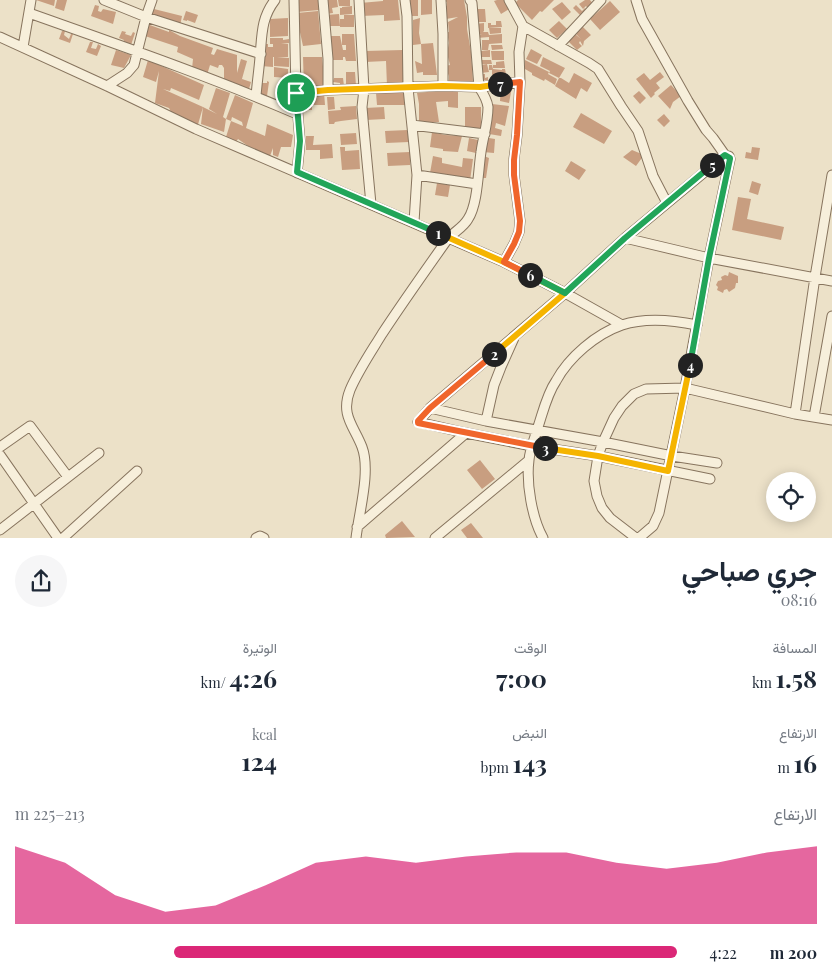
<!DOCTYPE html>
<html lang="ar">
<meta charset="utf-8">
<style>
body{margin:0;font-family:"Playfair Display",Vazirmatn,serif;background:#f6f6f7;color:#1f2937;direction:rtl;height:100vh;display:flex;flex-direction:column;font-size:19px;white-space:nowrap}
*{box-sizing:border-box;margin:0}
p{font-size:16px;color:#747a83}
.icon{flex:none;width:28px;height:28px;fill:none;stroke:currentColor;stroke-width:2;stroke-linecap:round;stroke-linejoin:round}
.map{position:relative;height:538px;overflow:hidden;direction:ltr}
.sheet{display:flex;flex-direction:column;background:#fff;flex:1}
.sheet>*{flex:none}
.tools{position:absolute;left:766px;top:472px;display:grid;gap:10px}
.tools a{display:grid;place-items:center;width:50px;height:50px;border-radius:50%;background:#fff;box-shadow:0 2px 12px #0003;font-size:25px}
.pin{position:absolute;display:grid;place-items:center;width:42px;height:42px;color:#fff;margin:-21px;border:2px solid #fff;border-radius:50%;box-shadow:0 1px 5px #0007}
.km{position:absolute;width:25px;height:25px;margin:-12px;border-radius:50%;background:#222;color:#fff;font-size:14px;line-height:25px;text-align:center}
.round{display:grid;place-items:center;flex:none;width:52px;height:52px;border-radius:26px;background:#f6f6f7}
.overview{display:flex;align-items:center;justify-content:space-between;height:85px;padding:0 15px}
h1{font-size:28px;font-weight:700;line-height:38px}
.metrics{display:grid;grid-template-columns:repeat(3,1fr);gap:8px;height:85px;padding:5px 15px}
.metrics div{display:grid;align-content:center}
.metrics b{font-size:25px;font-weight:700}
.metrics small{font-size:14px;font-weight:400}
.metrics p{font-size:14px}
.chart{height:140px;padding:10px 15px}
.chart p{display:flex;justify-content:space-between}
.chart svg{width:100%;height:90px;margin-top:5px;fill:#db2777;opacity:.7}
ul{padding:0 15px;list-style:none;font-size:16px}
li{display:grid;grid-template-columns:80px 60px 1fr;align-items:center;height:38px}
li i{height:12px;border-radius:6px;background:#db2777}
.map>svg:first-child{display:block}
.building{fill:#c89e80}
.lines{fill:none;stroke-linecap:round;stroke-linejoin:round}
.minor-casing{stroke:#87745e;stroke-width:11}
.minor{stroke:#f7efdb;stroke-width:9}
.split-1-casing{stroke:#fff;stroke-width:10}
.split-2-casing{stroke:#fff;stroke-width:10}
.split-3-casing{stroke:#fff;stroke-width:10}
.split-4-casing{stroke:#fff;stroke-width:10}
.split-5-casing{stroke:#fff;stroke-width:10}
.split-6-casing{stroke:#fff;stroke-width:10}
.split-7-casing{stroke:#fff;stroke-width:10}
.split-8-casing{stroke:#fff;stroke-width:10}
.split-1{stroke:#22a559;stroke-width:6}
.split-2{stroke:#f5b400;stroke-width:6}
.split-3{stroke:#f0652b;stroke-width:6}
.split-4{stroke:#f5b400;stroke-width:6}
.split-5{stroke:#22a559;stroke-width:6}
.split-6{stroke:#22a559;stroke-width:6}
.split-7{stroke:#f0652b;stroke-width:6}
.split-8{stroke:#f5b400;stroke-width:6}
</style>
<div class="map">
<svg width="832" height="538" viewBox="0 0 832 538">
<rect width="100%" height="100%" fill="#ece1c8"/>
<!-- building -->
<path class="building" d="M36 0H55L54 6Z
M57 0H67L64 11 55 8Z
M296 0H318L319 10 297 12Z
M325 0H337L338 7 332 8 333 13 326 14Z
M338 0H350V6H339Z
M383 0H398L400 20 384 21V15L361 16 360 3 383 1Z
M410 0H418V16H409Z
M421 0H432V14L421 15Z
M442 0H464L467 17V29L471 52 473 82 449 83V76L445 66 450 65 447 53 449 43 447 32H449L448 22 458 17 446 19 444 6H447V2Z
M497 0H506L511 8 501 14 494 1Z
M518 0H554L542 12 540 11 532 20 515 3Z
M585 0H590L594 5 589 10 586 6 583 9 579 4Z
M610 1 620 12 600 30 590 19Z
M562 2 571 12 562 20 552 9Z
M95 5 99 6 98 11 101 12 103 9 116 12 113 24 91 16Z
M576 5 582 11 585 8 588 11 582 17 573 8Z
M352 6V14L340 15V8H342V7Z
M154 9 182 16 180 26 150 16Z
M474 9H485L486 22H475Z
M186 11 198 15 195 23 187 20V21L183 20Z
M318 11 321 44 303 46 298 23 297 13Z
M339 14 340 26H327L326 15Z
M344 15H354V27H340V19H344Z
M288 18V36L270 37V19Z
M420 18 419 33 421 44 413 45V20Z
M496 21H501L502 27 488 28V23H491V25H496Z
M559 21 567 29 557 38 549 30Z
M484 23V31L483 32H488L489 35 502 34V43L489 44 488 50H482V40H489V37L477 38V35L482 34H478L475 24Z
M147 24 169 32V30L180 36 213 48 211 54 214 55 217 49 237 55V73L241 59 247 61 240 86 242 79 251 82 249 89 224 80V68L222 65H219L218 68 210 65 207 75 192 69 193 59 177 52 178 47 145 36Z
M582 26 591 35 584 41 583 46 580 41 579 43 582 46 577 50 566 39 575 34 581 39 575 33Z
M489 28H501V33L490 34Z
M62 31H65L64 35 69 39 71 34H73L70 43 59 39Z
M122 31 126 32 125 34 131 36 133 32 135 33 130 48 122 45 124 40 119 38Z
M342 34H354L356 61H346L345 57H343V60H332L329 36H340L343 50H346V45H342Z
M270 38H283V40L289 39V43L281 44H288V57L277 58H289V67L274 66V57H273V67L261 66 262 44H268V47H273V44H270Z
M90 42H93L91 48 96 49 98 44 101 46 97 56 86 52Z
M433 43 437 75H423V72L417 73 415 61 422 64 421 44Z
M491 45H502L503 49 492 50Z
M478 46H481V51L490 50V57H478Z
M531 49 542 55 537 64 526 59Z
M116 50 131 55 124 68 111 65Z
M403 50 405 85 387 86 386 61 365 62V51Z
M491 51H504V60H492Z
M303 57H322L325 86 304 88Z
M543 57 565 68 559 78H561L569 83 574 73 592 83 587 92 581 88 576 99 555 86 559 78 549 73 550 71 540 66Z
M148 60 204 85 199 100 171 88 170 91 163 89 203 107 197 128 172 114 169 108 155 103 159 71 156 82 143 77Z
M479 60H491L492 64H479Z
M525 60 549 72 548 74 557 79 555 85 545 79 544 81 532 75V73L525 69Z
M504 61 505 68H493V65H496V62Z
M487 64 489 72 481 73 480 65Z
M489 65H492L493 69 502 70V69H505L506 74H502V76L506 75V80H502V78H498V74L492 75V70H489Z
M274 67 288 69V78L274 77Z
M346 72H355L356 86 346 88Z
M660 72 664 77 656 83 660 88 654 93 655 94 651 98 636 79 644 73 650 80Z
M260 73 263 74 262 83H267V81L269 82 267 96 257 94Z
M481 74H485V78L488 77V80H482Z
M334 78H343L344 86 340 85V83L333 82Z
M501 84 512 87 509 103 500 101Z
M671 85 681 96 673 102 670 109 658 96Z
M216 88 230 93 223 117 226 119 235 95 253 103 246 128 265 136 267 124 293 135 291 147H281L278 157 273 155V148L270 156 248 146 238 139 236 142 226 137 231 121 243 126 242 122 232 117 231 121 226 119 224 132 201 124 203 107 217 114 209 109Z
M458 89V108L448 107V101L436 102 439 122H419V104L417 93Z
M639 91 646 98 640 104 633 96Z
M324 92 325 105H312V110H302V99L314 98 313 93Z
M408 92V105H377L376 93Z
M327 97H334L335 109 328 110Z
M492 104 509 106 505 126 496 123 495 128 502 130 501 136 489 134 491 122Z
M356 106 357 119 341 121 335 122 334 124H329L328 111 341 110 340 107Z
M384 107 385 119 366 120 365 108Z
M465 107H481V131L465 128Z
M581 113 612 131 604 144 573 127Z
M664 114 670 121 664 127 657 120Z
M408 130 409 142 386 143 385 131Z
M432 132 445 135 462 136 458 152 443 151V149L430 147Z
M356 133 357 144 341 145 340 134Z
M306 136H314L313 145 332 144 333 158 320 159V150H306Z
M469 138 478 140 476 153 467 151Z
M489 138 495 139 494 153 483 152Z
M340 147H345V151L359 150 360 169 342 170Z
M752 147 760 148 758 160 745 158 746 152 751 153Z
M632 150 644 155 636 166 623 157Z
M410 152V165L388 166 387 153Z
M433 156 442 158V163L462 167 463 158 473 159 470 181 430 173Z
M484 156 489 158 486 178H482Z
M571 161 586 170 579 180 565 171Z
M752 181 761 184 758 195 749 192Z
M437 183 450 185 448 197 435 195Z
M738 197 751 199 747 219 784 227 781 240 732 230Z
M729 272 738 276V283H736L735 288 729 292 727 289 724 290 723 293 717 290 718 287 716 285 718 281 722 280 721 277 725 275 728 276Z
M480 460 495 479 482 489 467 470Z
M402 521 415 537 386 538 385 535Z
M471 523 483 538H467L461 530Z"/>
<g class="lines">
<defs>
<path id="minor" d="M104 0 146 17 261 54
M294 0 296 93 300 141 297 173
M323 0 328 59V90
M359 0 364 89 362 107 363 119 371 204
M405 0 407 16 408 88 417 175 414 222
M441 0 443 34V86
M509 0 523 26 589 63 598 69 621 106 638 131 653 176 667 203
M636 0 642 19 688 101 706 130 713 138 725 155 729 156 730 159 709 258 685 388 659 513 653 526 639 538
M29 13C119 45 209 76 297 114
M0 37 107 86 196 129 504 262 565 293 622 325
M558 46 601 0
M23 47 31 0
M520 82 519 52 523 26
M107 86 127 73 134 65 146 17 152 0
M296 93 328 90 443 86 479 87 520 82 517 135 514 159V175L520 221 519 232 514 244 504 262
M256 96C257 83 259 70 260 57 262 35 261 18 275 0
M412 125 485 134
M417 175 477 184
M625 238 709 258 832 281
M430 408 486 421 603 442 672 456 717 463
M795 414 815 277 832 175
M814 417 832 316
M486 421 494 385 501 367 514 338
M0 447 30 426 68 477
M0 455 58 538
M710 479 598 456 532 446 466 433 418 422 430 408 565 293 625 238 725 155
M357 527 466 433
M0 530 99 453
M63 538 137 471
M256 538 260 536 264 538
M356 538C359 512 371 471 362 447 354 426 340 415 350 390 358 371 371 352 382 334 403 302 425 271 447 240 453 232 463 228 468 219 478 204 478 171 481 152 483 137 488 123 488 107 487 99 483 93 479 87L472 3 470 0
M435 538 528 461
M543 538C532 518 526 483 529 460 530 448 535 438 538 427 543 412 547 394 556 381 569 357 596 334 622 325 646 317 673 320 697 325
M636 538 610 518 602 508 597 496 594 481 598 456 603 442 614 418 622 406 634 394 646 389 685 388 795 414 832 420"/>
</defs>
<!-- minor casing -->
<use href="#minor" class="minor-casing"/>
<!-- minor -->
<use href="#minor" class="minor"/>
</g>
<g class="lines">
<defs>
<path id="split-1" d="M296 93 300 141 297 172 438 233"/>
<path id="split-2" d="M438 233 504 262 565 293 494 354"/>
<path id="split-3" d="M494 354 430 408 418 421V423L545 448"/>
<path id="split-4" d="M545 448 598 456 668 471 690 365"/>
<path id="split-5" d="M690 365 709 258 730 159V158L725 155 712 165"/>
<path id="split-6" d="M530 275 565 293 625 238 712 165"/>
<path id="split-7" d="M500 84 520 82 517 135 514 160V175L520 221 519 232 514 244 504 262 530 275"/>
<path id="split-8" d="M296 93 328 90 443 86 480 87 500 84"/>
</defs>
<!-- split-1 casing -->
<use href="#split-1" class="split-1-casing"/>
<!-- split-2 casing -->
<use href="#split-2" class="split-2-casing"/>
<!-- split-3 casing -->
<use href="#split-3" class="split-3-casing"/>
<!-- split-4 casing -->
<use href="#split-4" class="split-4-casing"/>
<!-- split-5 casing -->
<use href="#split-5" class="split-5-casing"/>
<!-- split-6 casing -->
<use href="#split-6" class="split-6-casing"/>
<!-- split-7 casing -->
<use href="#split-7" class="split-7-casing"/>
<!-- split-8 casing -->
<use href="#split-8" class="split-8-casing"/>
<!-- split-1 -->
<use href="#split-1" class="split-1"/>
<!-- split-2 -->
<use href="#split-2" class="split-2"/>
<!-- split-3 -->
<use href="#split-3" class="split-3"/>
<!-- split-4 -->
<use href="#split-4" class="split-4"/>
<!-- split-5 -->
<use href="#split-5" class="split-5"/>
<!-- split-6 -->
<use href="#split-6" class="split-6"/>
<!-- split-7 -->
<use href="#split-7" class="split-7"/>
<!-- split-8 -->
<use href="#split-8" class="split-8"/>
</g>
</svg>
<div class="tools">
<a><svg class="icon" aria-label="locate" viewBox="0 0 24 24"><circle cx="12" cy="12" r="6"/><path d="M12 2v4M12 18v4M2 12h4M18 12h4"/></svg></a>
</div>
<div class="pin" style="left:296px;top:93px;background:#1e9e55"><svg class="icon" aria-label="arrive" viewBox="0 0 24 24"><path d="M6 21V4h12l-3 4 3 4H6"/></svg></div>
<b class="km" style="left:438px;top:233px">1</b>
<b class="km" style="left:494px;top:354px">2</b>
<b class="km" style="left:545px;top:448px">3</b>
<b class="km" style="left:690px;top:365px">4</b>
<b class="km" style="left:712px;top:165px">5</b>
<b class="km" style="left:530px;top:275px">6</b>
<b class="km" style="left:500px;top:84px">7</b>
</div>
<section class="sheet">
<div class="overview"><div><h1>جري صباحي</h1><p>08:16</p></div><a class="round"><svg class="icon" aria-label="share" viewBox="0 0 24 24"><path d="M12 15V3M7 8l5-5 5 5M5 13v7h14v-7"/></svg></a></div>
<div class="metrics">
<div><p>المسافة</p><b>1.58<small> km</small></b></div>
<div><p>الوقت</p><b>7:00</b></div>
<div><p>الوتيرة</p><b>4:26<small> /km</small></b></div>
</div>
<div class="metrics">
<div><p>الارتفاع</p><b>16<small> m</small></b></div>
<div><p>النبض</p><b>143<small> bpm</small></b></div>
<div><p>kcal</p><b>124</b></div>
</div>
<div class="chart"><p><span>الارتفاع</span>213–225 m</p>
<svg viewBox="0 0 160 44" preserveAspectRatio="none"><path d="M0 44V6L10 14L20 30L30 38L40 35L50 25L60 14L70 11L80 14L90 11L100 9L110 9L120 14L130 17L140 14L150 9L160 6V44z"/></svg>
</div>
<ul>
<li><b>200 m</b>4:22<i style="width:76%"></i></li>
</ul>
</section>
